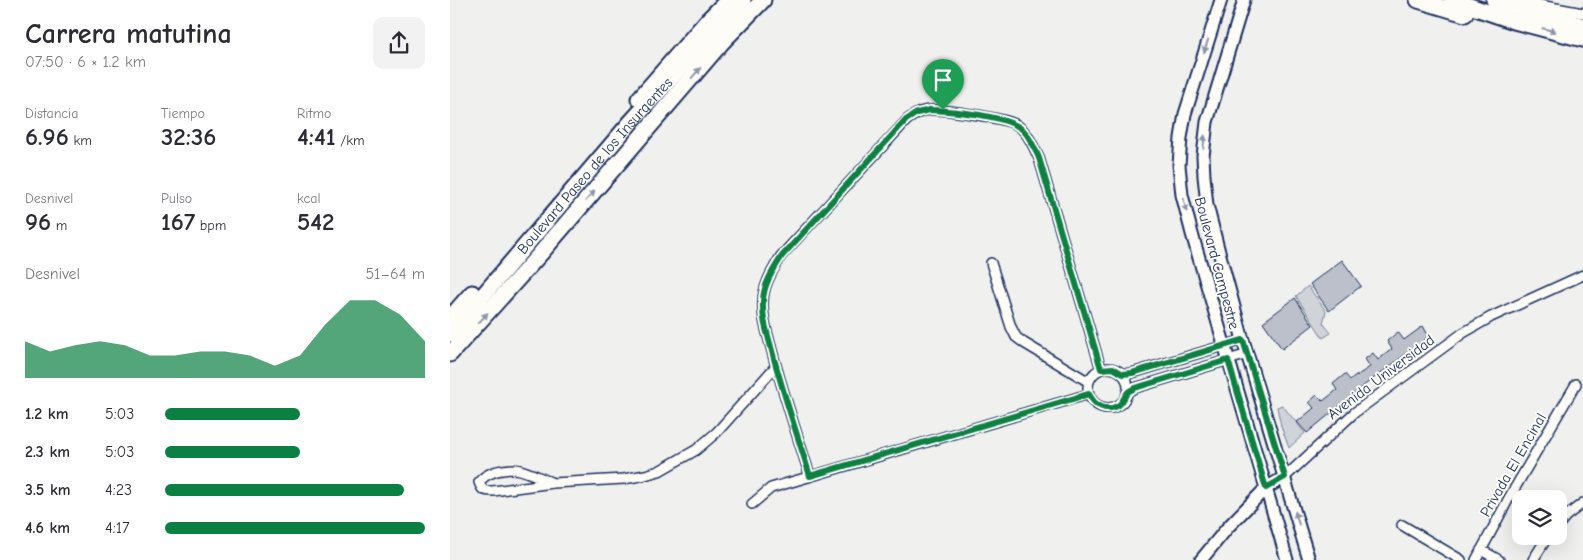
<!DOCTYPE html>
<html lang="es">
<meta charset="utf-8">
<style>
body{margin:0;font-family:"Comic Neue",sans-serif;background:#f2f2f3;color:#2b2b33;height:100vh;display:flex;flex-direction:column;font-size:19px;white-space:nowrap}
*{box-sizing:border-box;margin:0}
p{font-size:16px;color:#7c7c81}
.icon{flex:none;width:28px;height:28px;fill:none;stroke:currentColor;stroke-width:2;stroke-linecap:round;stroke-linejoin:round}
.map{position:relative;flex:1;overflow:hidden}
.drawer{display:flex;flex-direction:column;background:#fff;width:450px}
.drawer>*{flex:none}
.tools{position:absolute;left:1062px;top:490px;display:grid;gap:10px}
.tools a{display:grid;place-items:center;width:55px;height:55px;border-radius:10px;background:#fff;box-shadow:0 5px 20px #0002;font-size:25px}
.pin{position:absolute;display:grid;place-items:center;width:42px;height:42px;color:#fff;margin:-51px -21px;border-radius:50% 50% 50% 0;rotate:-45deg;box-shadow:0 0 5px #0007}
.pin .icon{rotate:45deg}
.round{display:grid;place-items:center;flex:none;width:52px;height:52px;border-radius:10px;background:#f2f2f3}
.overview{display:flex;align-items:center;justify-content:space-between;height:85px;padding:0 25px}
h1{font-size:28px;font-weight:800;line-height:38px}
.stats{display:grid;grid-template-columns:repeat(3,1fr);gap:8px;height:85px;padding:5px 25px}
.stats div{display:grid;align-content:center}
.stats b{font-size:25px;font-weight:800}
.stats small{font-size:14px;font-weight:400}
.stats p{font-size:14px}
.chart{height:140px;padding:10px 25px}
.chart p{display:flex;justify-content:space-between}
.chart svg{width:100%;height:90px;margin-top:5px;fill:#0b8043;opacity:.7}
ul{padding:0 25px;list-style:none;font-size:16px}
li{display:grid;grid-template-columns:80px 60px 1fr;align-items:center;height:38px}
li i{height:12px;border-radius:6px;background:#0b8043}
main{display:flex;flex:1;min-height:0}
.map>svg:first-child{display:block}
.green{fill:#d0d3d8;stroke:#76819b}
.building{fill:#bbc0ca;stroke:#1b2f5e}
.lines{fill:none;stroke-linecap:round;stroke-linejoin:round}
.minor-casing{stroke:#1b2f5e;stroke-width:12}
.tertiary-casing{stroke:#1b2f5e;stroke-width:15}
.primary-casing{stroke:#1b2f5e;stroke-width:19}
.minor{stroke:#fdfcf7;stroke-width:9}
.tertiary{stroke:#fdfcf7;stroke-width:11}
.primary{stroke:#fdfcf7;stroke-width:15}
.oneway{fill:#8c96aa}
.route-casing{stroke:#fff;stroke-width:10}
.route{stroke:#0b8043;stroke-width:6}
.labels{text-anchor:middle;stroke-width:4;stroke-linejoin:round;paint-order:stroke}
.street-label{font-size:15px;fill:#1b2f5e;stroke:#fdfcf7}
</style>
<main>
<section class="drawer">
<div class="overview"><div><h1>Carrera matutina</h1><p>07:50 · 6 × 1.2 km</p></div><a class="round"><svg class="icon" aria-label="share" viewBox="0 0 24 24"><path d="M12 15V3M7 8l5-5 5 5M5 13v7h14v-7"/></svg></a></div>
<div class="stats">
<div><p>Distancia</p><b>6.96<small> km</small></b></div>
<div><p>Tiempo</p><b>32:36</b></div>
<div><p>Ritmo</p><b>4:41<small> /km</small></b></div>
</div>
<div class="stats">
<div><p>Desnivel</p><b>96<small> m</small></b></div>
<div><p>Pulso</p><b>167<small> bpm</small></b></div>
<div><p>kcal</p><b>542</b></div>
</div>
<div class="chart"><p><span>Desnivel</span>51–64 m</p>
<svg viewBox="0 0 160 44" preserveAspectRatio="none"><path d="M0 44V26L10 31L20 28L30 26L40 28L50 33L60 33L70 31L80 31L90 33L100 38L110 33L120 18L130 6L140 6L150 13L160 26V44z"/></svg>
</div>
<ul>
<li><b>1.2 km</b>5:03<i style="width:52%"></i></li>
<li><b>2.3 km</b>5:03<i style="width:52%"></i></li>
<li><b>3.5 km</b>4:23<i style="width:92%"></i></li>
<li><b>4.6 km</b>4:17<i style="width:100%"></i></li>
</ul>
</section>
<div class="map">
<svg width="1133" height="560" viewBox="0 0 1133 560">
<rect width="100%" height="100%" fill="#f0f0ee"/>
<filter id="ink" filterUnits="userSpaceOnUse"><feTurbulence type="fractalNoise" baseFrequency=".02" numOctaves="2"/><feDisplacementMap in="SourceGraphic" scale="10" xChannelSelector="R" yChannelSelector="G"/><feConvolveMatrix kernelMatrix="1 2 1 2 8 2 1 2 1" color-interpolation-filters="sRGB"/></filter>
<g filter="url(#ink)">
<!-- green -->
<path class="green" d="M858 286 876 311 873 323 881 333 873 338 846 296Z
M832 405 855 433 839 448 831 426 827 407Z"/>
<!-- building -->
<path class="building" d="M892 260 911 286 879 311 860 284Z
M845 298 863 325 832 349 813 322Z
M973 326 979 337 916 384 857 433 847 422 864 408 859 402 867 395 873 401 887 390 883 384 895 374 900 380 920 367 915 359 923 353 928 360 942 349 937 341 948 332 954 340Z"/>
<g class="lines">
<defs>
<path id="minor" d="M1072 0 1095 6 1133 13
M541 263 561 327 566 337 574 343 639 382
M638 388a20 20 0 1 1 40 0a20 20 0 1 1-40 0Z
M673 374 682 373 793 340
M677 392 685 388 798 354
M360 476C347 434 333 393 322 351 318 335 312 319 313 302 313 285 323 270 331 256L457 120C464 115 471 110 481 110 495 109 553 118 565 124 578 131 583 146 589 158L651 369
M835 477 904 413 1013 333 1041 317 1133 275
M103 483C92 479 76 470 65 469 52 469 37 472 29 482 32 491 34 491 43 491L103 483 174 479 195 475 209 471 246 450 267 432 326 366
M302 504 321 488 639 394
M1109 524 1116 516 1133 503
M952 525 1011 560
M1031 550 1049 560
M1026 560 1059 498 1126 384
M1083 560 1098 536"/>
<path id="tertiary" d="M771 0 735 114 731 138 729 165 732 195 742 234 837 560
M794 0 757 122 753 156 754 176 757 205 768 248 793 340 859 560
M751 560 778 527 816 488 835 477"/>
<g id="primary">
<path d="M968 0 1015 14"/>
<path d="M1002 0 1064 21 1133 39"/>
<path d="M1044 0 1133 26"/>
<path d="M189 99 258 20 278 0"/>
<path d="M0 318 22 293"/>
<path id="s1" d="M0 334 181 122 293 0"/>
<path d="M0 354 90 254 272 42 313 0"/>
</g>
</defs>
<!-- minor casing -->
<use href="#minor" class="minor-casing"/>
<!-- tertiary casing -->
<use href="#tertiary" class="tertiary-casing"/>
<!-- primary casing -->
<use href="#primary" class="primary-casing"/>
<!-- minor -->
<use href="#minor" class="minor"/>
<!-- tertiary -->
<use href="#tertiary" class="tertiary"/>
<!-- primary -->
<use href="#primary" class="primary"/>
</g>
<!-- one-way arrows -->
<defs><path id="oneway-solid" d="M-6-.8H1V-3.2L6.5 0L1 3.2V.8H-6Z" transform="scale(1.25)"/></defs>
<g class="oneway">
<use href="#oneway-solid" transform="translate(1099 30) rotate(15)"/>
<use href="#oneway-solid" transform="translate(756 46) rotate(108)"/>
<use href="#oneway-solid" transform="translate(246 73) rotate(-49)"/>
<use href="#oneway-solid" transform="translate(754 142) rotate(-84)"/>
<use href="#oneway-solid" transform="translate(140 196) rotate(-49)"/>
<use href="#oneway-solid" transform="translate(735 205) rotate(77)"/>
<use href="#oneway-solid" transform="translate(33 318) rotate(-48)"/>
<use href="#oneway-solid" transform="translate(847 518) rotate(-106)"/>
</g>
</g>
<g class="lines" filter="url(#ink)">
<defs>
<path id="route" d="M480 110C503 111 558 115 574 131 581 139 585 149 589 158L651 369 663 368 673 374 682 373 793 340 835 477 816 488 778 360 685 388C683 389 680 390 678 392 674 396 674 401 669 405 656 413 644 405 639 394L360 476C347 434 333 393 322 351 318 335 312 319 313 302 313 285 323 270 332 256L456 120 467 113Z"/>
</defs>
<!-- route casing -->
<use href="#route" class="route-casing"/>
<!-- route -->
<use href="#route" class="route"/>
</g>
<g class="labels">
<!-- street labels -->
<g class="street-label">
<text dy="5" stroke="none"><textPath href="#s1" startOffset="222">Boulevard Paseo de los Insurgentes</textPath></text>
<text transform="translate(767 263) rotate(75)" y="5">Boulevard Campestre</text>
<text transform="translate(931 377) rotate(-37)" y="5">Avenida Universidad</text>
<text transform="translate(1063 465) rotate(-60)" y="5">Privada El Encinal</text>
</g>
</g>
</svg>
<div class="tools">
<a><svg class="icon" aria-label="layers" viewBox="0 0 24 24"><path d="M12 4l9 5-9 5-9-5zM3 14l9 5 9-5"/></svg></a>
</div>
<div class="pin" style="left:493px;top:110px;background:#1e9e55"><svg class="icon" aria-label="arrive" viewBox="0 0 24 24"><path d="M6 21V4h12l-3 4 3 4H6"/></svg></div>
</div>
</main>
